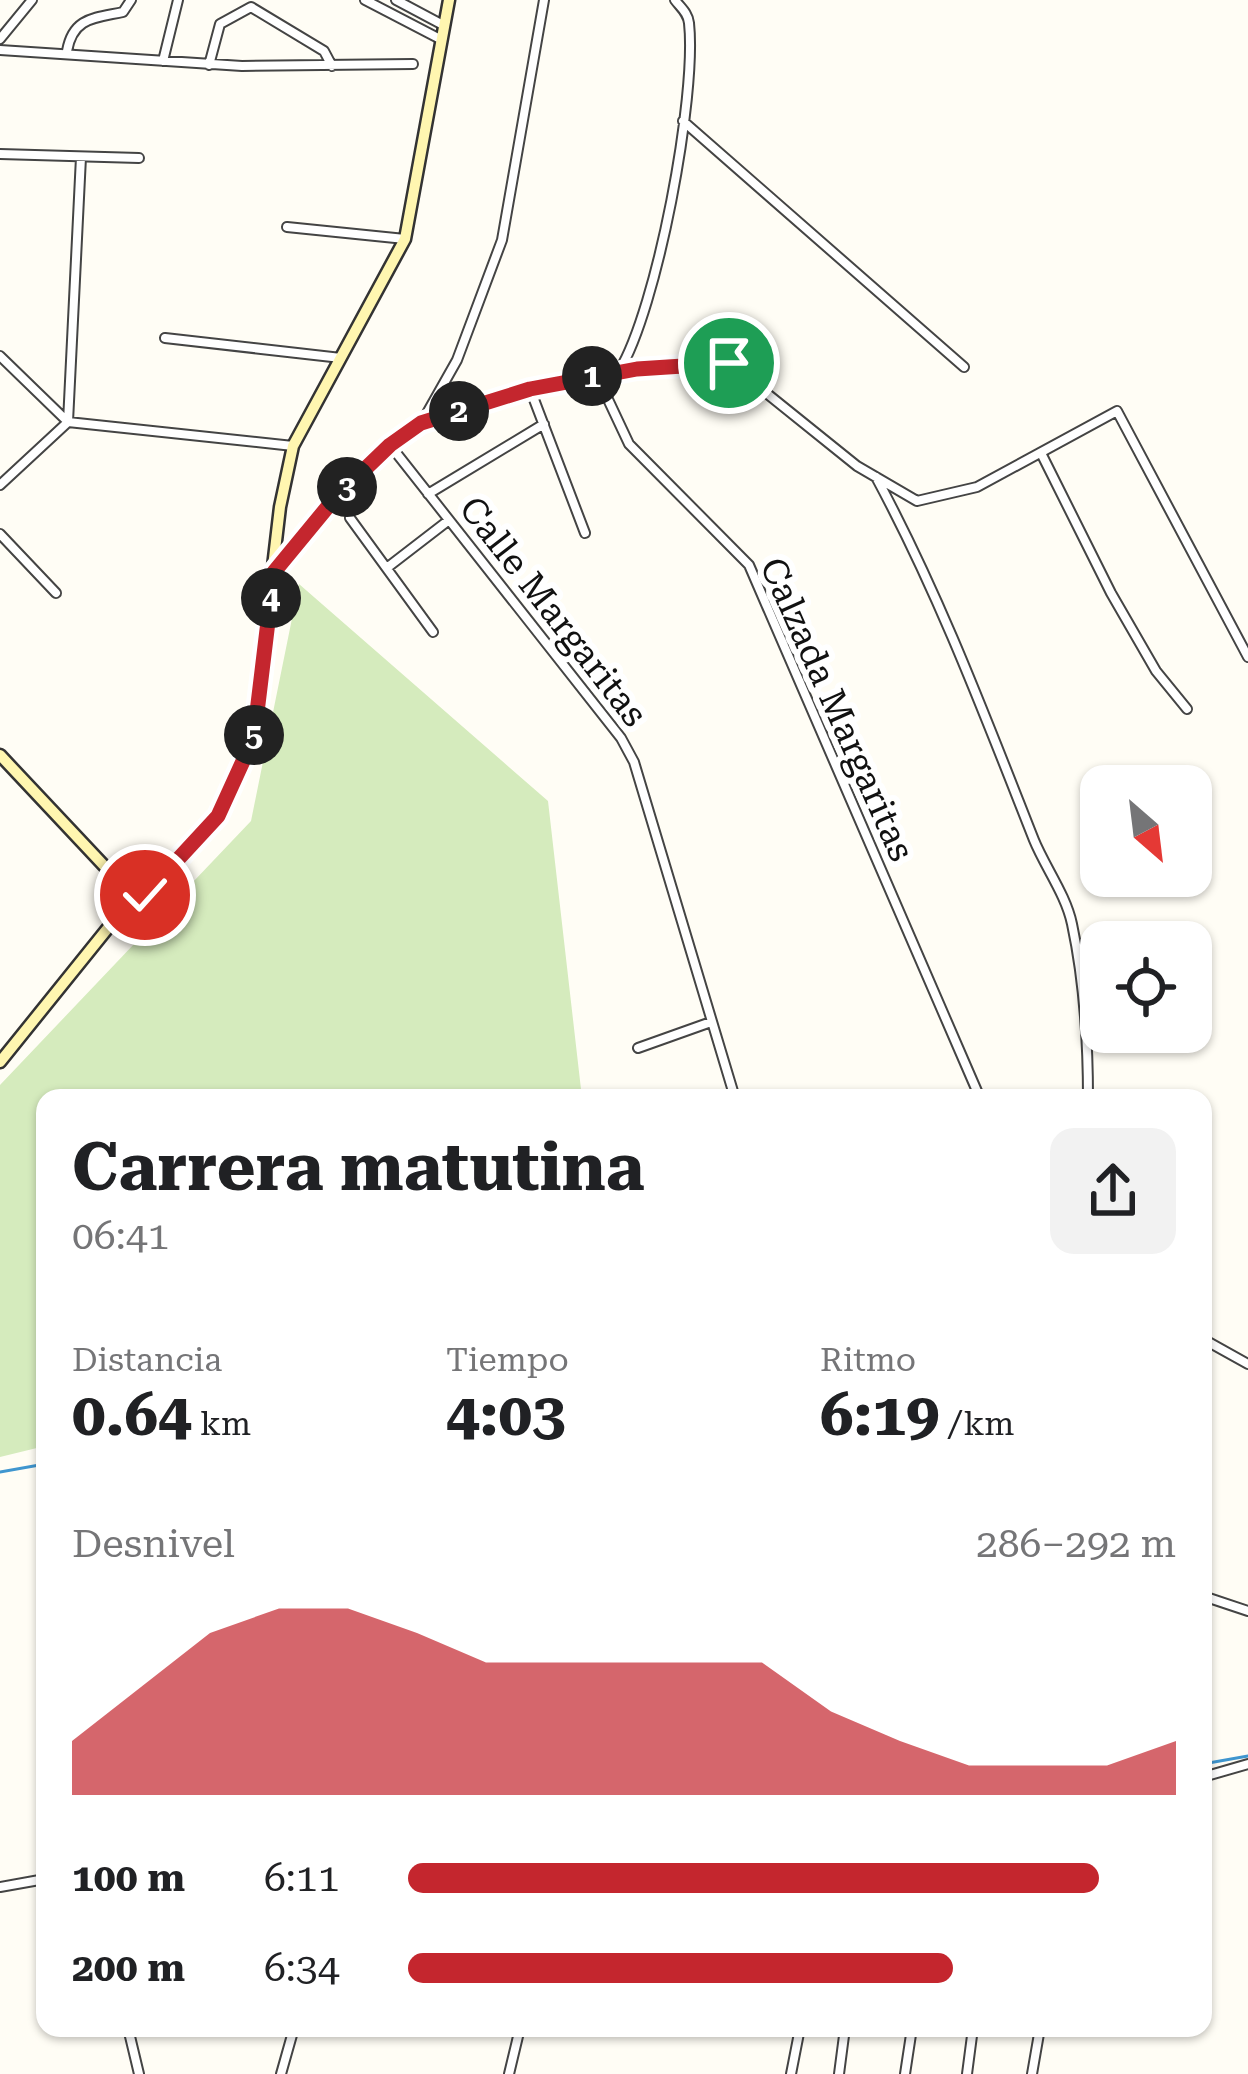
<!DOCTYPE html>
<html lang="es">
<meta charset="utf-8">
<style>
body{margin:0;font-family:"Roboto Serif",serif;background:#f2f2f2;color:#202124;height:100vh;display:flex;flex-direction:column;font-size:45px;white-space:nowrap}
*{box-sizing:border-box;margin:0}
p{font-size:39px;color:#757577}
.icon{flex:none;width:66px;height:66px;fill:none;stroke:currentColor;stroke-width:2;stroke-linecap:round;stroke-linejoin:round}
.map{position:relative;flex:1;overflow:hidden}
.sheet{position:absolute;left:36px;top:1089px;width:1176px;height:948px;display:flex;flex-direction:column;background:#fff;border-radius:24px;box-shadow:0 3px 9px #0004}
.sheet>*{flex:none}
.needle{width:78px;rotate:152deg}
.controls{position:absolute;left:1080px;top:765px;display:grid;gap:24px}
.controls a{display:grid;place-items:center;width:132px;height:132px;border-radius:24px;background:#fff;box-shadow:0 3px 9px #0004;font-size:60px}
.pin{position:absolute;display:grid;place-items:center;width:102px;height:102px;color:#fff;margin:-51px;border:6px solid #fff;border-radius:50%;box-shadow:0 3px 12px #0007}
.km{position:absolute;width:60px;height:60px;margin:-30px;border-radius:50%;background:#222;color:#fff;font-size:33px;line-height:60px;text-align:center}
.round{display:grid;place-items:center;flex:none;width:126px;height:126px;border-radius:24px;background:#f2f2f2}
.headline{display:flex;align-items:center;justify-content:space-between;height:204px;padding:0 36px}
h1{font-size:66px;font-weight:700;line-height:90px}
.stats{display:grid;grid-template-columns:repeat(3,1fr);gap:18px;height:204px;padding:12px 36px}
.stats div{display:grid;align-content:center}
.stats b{font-size:60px;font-weight:700}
.stats small{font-size:33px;font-weight:400}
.stats p{font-size:33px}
.chart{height:336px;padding:24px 36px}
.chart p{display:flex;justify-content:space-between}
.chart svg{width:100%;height:216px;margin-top:12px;fill:#c4262e;opacity:.7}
ul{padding:0 36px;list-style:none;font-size:39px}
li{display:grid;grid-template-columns:192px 144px 1fr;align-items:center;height:90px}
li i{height:30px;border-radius:15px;background:#c4262e}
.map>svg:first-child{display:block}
.green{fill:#d5ebbd}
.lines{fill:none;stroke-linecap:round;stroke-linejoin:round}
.stream{stroke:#3f96cf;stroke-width:3}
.street-casing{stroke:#444;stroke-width:12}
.secondary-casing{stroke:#333;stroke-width:15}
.street{stroke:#fff;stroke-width:8}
.secondary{stroke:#fff6b0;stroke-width:10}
.route-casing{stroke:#fff;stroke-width:24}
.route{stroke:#c4262e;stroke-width:15}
.labels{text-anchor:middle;stroke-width:12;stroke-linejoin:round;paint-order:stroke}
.street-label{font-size:36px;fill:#111;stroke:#fff}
</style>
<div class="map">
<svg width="1248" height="2074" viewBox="0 0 1248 2074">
<rect width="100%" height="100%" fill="#fffdf5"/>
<!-- green -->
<path class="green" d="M299 584 548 801 582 1098H45V1446L0 1457V1085L251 821Z"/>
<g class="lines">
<!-- stream -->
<path class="stream" d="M0 1472 45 1464
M1203 1764 1248 1756"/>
<defs>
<path id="street" d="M365 0 442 40
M396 0 443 25
M0 39 32 0
M0 50 242 66 413 64
M67 51C73 17 95 18 123 12L131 0
M163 61 178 0
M209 65 220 24 251 7 324 51 332 66
M683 121 964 367
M0 154 139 158
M287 227 405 239
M165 338 341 358
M0 356 68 422 293 446
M619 371C657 309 697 96 689 23 688 13 681 8 675 0
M597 376 629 444 749 565 980 1098
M530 389 585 533
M422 422 457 360 502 240 544 0
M390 445 621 738 634 762 735 1098
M1041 453 1111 593 1156 671 1187 709
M876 477C939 594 985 716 1034 840 1045 867 1066 895 1072 924 1084 980 1088 1041 1088 1098
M0 485 68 422 81 157
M428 494 544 424
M350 518 433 632
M0 534 56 593
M388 567 449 520
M275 571 335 498 421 423 530 389 708 360 729 363 857 466 917 501 977 487 1117 411 1248 657
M638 1048 711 1022
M1203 1339 1248 1364
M1203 1596 1248 1611
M1203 1777 1248 1764
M0 1887 45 1879
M128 2028 139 2074
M1049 2028 1054 2029
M281 2074 294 2028
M509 2074 520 2028
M791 2074 800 2028
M839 2074 845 2028
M905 2074 912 2028
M967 2074 973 2028
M1032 2074 1040 2028"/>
<path id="secondary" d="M0 755 109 871 120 913
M109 871 138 876 145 894
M0 1062 120 913 145 895 218 816 253 737 280 507 293 446 405 239 449 0"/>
</defs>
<!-- street casing -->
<use href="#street" class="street-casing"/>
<!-- secondary casing -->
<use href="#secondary" class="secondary-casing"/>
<!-- street -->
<use href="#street" class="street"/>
<!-- secondary -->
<use href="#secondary" class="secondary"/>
</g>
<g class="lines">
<defs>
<path id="route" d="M145 895 218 816 254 737 274 572 335 498 390 445 421 423 530 389 637 369 729 363"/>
</defs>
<!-- route casing -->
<use href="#route" class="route-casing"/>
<!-- route -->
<use href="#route" class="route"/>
</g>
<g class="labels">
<!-- street labels -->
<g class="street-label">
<text transform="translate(554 611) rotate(52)" y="13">Calle Margaritas</text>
<text transform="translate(838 709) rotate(66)" y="13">Calzada Margaritas</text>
</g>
</g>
</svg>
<div class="controls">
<a><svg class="needle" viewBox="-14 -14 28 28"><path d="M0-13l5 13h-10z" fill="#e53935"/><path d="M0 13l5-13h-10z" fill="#757577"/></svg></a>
<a><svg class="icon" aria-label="locate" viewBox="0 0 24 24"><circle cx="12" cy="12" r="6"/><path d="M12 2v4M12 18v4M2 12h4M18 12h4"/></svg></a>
</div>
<div class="pin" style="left:729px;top:363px;background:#1e9e55"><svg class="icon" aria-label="arrive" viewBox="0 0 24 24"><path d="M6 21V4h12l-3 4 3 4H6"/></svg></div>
<div class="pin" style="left:145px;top:895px;background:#d93025"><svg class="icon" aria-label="check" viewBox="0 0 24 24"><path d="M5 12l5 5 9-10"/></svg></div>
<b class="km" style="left:592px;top:376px">1</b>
<b class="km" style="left:459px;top:411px">2</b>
<b class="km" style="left:347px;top:487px">3</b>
<b class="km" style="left:271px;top:598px">4</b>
<b class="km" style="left:254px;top:735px">5</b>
<section class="sheet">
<div class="headline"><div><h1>Carrera matutina</h1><p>06:41</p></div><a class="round"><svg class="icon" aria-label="share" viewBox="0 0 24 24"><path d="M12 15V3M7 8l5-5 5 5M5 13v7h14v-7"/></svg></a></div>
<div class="stats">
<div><p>Distancia</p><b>0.64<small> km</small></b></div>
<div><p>Tiempo</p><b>4:03</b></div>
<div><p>Ritmo</p><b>6:19<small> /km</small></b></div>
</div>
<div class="chart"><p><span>Desnivel</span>286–292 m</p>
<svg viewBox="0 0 160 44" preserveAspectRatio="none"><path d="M0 44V33L10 22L20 11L30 6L40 6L50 11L60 17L70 17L80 17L90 17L100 17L110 27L120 33L130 38L140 38L150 38L160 33V44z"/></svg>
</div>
<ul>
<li><b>100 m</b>6:11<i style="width:90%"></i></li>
<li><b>200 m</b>6:34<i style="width:71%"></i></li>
</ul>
</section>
</div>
